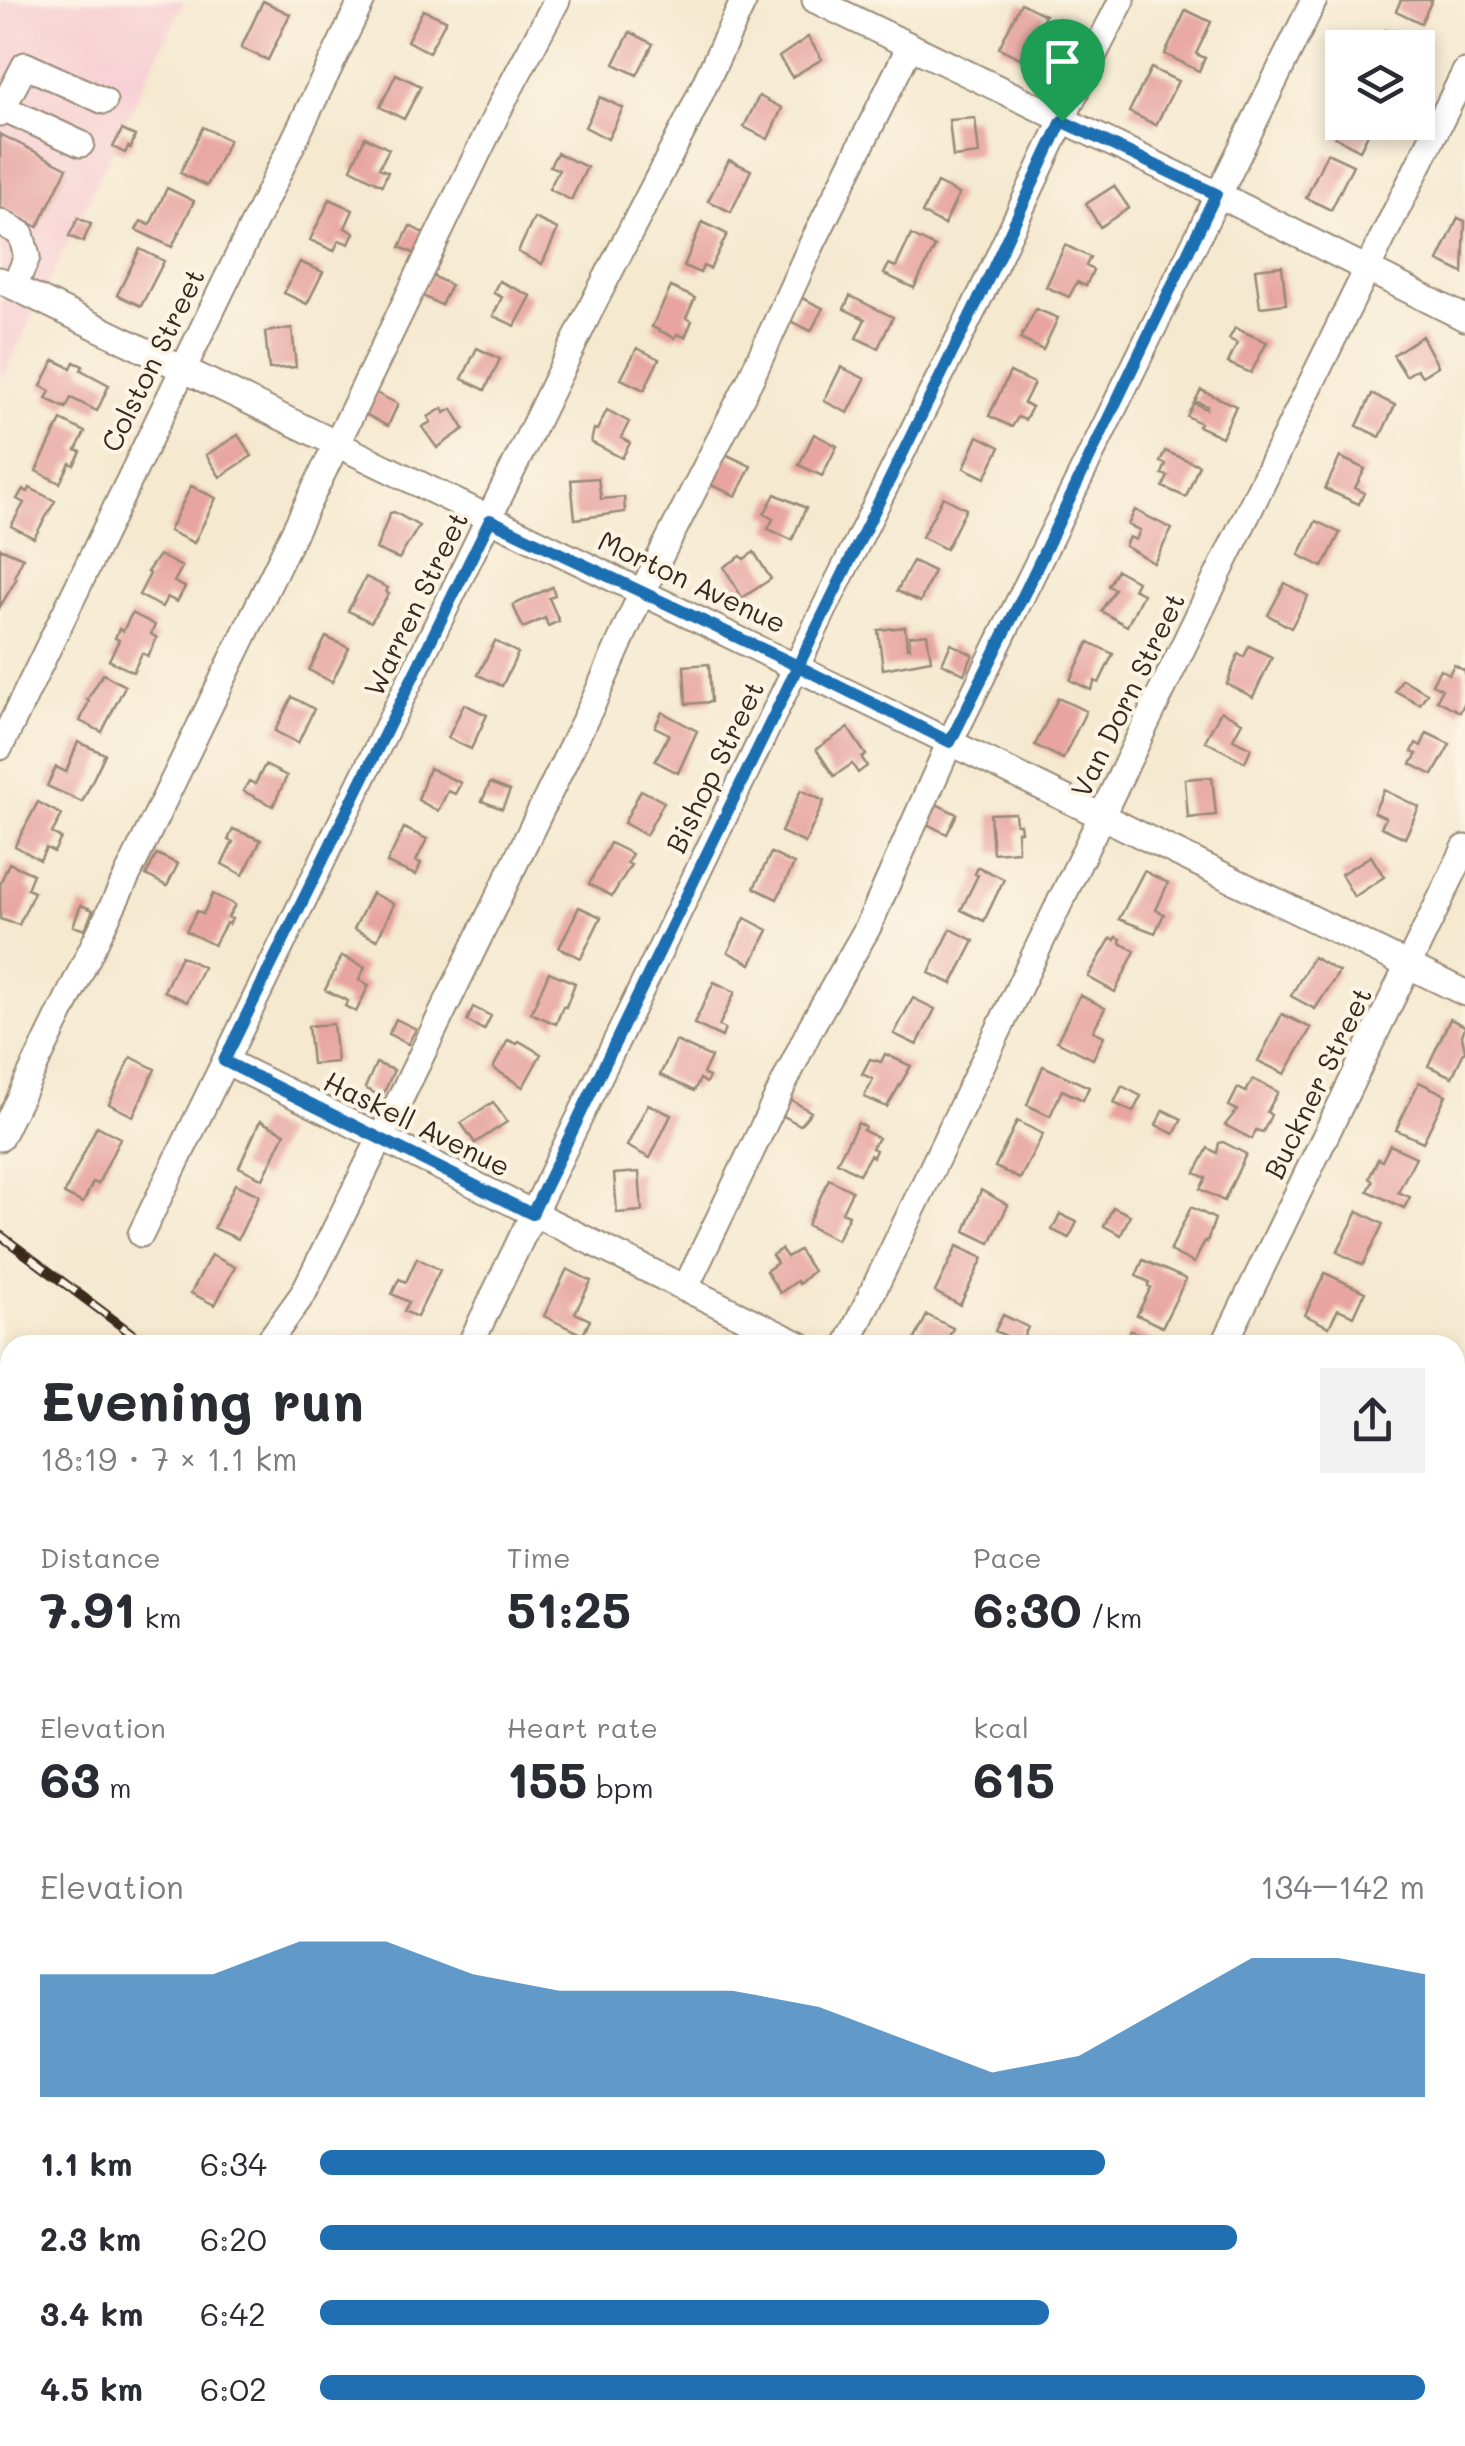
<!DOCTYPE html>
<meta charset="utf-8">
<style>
body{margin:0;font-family:Mali,sans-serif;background:#f2f2f3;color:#2b2b33;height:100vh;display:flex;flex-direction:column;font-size:38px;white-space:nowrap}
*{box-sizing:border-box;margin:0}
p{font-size:32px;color:#7c7c81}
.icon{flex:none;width:55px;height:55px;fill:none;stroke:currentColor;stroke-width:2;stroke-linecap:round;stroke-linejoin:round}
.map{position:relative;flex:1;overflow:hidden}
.drawer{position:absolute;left:0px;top:1335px;width:1465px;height:1112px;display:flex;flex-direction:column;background:#fff;border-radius:30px 30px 0 0;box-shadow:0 5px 15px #0003}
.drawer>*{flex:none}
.controls{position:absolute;left:1325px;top:30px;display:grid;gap:20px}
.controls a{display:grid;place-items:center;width:110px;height:110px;border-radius:0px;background:#fff;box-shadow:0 5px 15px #0003;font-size:50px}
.pin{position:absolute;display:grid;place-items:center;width:85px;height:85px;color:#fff;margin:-102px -42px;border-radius:50% 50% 50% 0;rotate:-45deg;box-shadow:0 0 10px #0007}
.pin .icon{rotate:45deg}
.round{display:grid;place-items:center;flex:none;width:105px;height:105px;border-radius:0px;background:#f2f2f3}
.head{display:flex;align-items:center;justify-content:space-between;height:170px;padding:0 40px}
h1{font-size:55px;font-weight:700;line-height:75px}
.figures{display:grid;grid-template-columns:repeat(3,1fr);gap:15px;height:170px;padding:10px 40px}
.figures div{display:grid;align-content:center}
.figures b{font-size:50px;font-weight:700}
.figures small{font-size:28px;font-weight:400}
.figures p{font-size:28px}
.chart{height:280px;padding:20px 40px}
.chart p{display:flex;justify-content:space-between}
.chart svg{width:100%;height:180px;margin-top:10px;fill:#1f6fb2;opacity:.7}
ul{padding:0 40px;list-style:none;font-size:32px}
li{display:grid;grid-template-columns:160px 120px 1fr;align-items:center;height:75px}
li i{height:25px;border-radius:12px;background:#1f6fb2}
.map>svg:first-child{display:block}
.built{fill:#f7cfd4}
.building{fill:#e7a4a0}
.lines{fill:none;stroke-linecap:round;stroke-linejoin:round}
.minor-casing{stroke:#988a77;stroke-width:29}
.minor{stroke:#fff;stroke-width:25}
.rail-casing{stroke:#3b2a1e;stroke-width:10}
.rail{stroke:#fcf5e5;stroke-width:6;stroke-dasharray:19;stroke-linecap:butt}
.route-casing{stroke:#fff;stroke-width:20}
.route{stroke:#1f6fb2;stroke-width:12}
.labels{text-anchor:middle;stroke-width:8;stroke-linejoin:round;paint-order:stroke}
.street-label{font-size:28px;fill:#3b2a1e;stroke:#fcf5e5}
</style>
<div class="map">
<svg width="1465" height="2446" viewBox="0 0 1465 2446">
<rect width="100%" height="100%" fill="#fcf5e5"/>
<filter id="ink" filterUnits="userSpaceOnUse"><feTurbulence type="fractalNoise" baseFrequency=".01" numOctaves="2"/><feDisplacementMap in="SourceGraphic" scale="20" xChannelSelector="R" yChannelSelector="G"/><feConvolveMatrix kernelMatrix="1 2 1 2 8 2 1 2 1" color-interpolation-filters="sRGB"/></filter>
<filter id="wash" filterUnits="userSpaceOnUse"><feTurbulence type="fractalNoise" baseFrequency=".0048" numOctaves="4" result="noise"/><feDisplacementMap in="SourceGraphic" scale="40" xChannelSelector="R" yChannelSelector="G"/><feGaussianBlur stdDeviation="2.25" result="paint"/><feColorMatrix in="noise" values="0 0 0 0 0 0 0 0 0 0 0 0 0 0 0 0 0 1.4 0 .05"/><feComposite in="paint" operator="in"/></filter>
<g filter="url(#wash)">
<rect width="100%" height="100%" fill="#f5e9d0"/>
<!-- built -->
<path class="built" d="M0 0H184L0 384Z"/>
<g id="blocks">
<!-- building -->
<path class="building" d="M1401 0H1432L1421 23 1396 11Z
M263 1 290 14 268 60 241 48Z
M1021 3 1045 15 1024 60 999 48Z
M423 10 446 20 429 52 407 41Z
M1186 10 1211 22 1196 54 1205 58 1199 71 1165 54Z
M1386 30 1412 42 1409 48H1378Z
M630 32 653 44 637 75 614 64Z
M808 37 822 59 792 77 779 57Z
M1151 68 1178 81 1156 125 1129 112Z
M396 74 421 86 404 119 380 107Z
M759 96 782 108 768 139 744 127Z
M600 97 623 108 608 139 585 127Z
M975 118 979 154 953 157 949 120Z
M1342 122H1374L1360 150 1335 137Z
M203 127 229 140 207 186 180 173Z
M122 130 135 136 131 148 128 147 125 153 113 147Z
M0 134 67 168 38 227 0 208Z
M365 137 389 149 379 168 388 172 382 185 351 169Z
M557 153 587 167 571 200 549 189 559 170 550 166Z
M1327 153 1353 165 1331 210 1306 198Z
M729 160 751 170 731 212 708 201Z
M937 183 959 194 944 225 922 213Z
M1114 186 1129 208 1100 227 1086 204Z
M167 188 194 201 172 247 136 230 141 221 150 225Z
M330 199 353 210 345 228 354 233 349 244 339 240 334 251 310 240Z
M78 218 91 224 83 242 69 236Z
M534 218 558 229 542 264 518 252Z
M1458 218 1465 221 1463 273 1438 261Z
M702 222 727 234 710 269 703 266 700 273 684 266Z
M410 226 425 234 416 254 400 247Z
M911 235 935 247 914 288 884 274 889 264 896 267Z
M1065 245 1090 257 1086 266 1093 270 1086 286 1077 282 1069 297 1046 287Z
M140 249 164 261 141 306 117 295Z
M300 262 323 272 307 304 284 293Z
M1282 266 1286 304 1260 307 1255 269Z
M430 275 451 285 441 305 421 295Z
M499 281 531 296 515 326 493 316 502 297 493 293Z
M671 287 695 298 686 318 692 321 685 337 677 334 675 338 652 327Z
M850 296 893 317 878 348 856 338 865 319 844 309Z
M802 298 823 308 811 331 790 321Z
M1036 309 1058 318 1043 350 1020 339Z
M292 328 296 367 269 369 265 332Z
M1235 328 1267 342 1251 373 1228 363 1237 343 1229 339Z
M1422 336 1438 366 1422 376 1417 369 1406 376 1393 355Z
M477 348 500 359 485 390 462 379Z
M637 348 659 359 644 390 621 379Z
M54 360 71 368 74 362 83 366 81 370 109 385 97 411 71 398 66 408 46 399 50 391 41 386Z
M841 367 865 379 848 413 824 401Z
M1010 372 1034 383 1024 403 1032 407 1025 420 1018 417 1012 427 989 416Z
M1201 390 1236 406 1222 437 1198 426 1200 423 1187 416 1194 403 1206 409 1207 406 1195 401Z
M372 391 398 404 388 426 361 412Z
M1372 394 1395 405 1380 437 1357 426Z
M443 408 445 413 452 409 464 429 437 448 422 427 431 422 428 417Z
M607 410 629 422 621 438 630 443 622 458 591 442 594 429 597 430Z
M61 420 85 432 76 450 81 452 74 465 70 463 60 483 36 471Z
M814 434 837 446 822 476 799 465Z
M238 435 252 456 220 477 206 455Z
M978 436 1000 447 985 478 964 468Z
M1165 451 1199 465 1186 497 1163 487 1168 476 1162 474 1166 464 1160 462Z
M725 454 751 466 736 496 711 485Z
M1340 457 1365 469 1355 488 1364 493 1359 504 1325 489Z
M598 478 601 499 624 497 625 512 575 519 571 480Z
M191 486 216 498 194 543 169 531Z
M30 488 55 501 34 538 11 526 24 503 17 499 23 489 28 492Z
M775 494 806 508 792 540 768 529 773 519 764 514Z
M943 497 966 509 946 549 922 537Z
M1135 510 1172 529 1154 563 1125 546 1129 537 1136 540 1140 530 1128 525Z
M394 512 419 526 399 559 376 549 390 513Z
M1316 521 1340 533 1323 567 1299 555Z
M0 548 23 558 14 577 17 578 0 607Z
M754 552 771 579 742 598 724 567 741 556 744 559Z
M159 555 182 567 174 582 185 587 177 602 167 597 162 607 139 595 150 574 147 572Z
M913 561 934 571 920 602 897 591Z
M1117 570 1137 581 1133 589 1143 594 1127 626 1101 611 1115 589 1108 586Z
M366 577 388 588 386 592 389 594 371 622 348 611Z
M1285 583 1308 596 1291 628 1268 615Z
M552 587 555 595 549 598 559 621 548 626 545 618 523 628 513 605Z
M132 613 155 625 151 634 157 638 148 656 142 653 133 672 109 660 119 640 115 638 119 629 123 631Z
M905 627 907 648H910L909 636 927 634 931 660 883 669 878 630Z
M326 637 349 648 332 682 309 670Z
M495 641 518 653 502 686 478 675Z
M1089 642 1113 654 1099 683 1095 681 1091 690 1070 680Z
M951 644 973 655 964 674 942 663Z
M1249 646 1272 657 1253 697 1227 684 1238 654 1244 657Z
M709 664 711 702 686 704 684 666Z
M1454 665 1465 671V702L1460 712 1437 700 1442 689 1432 684 1440 669 1449 674Z
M103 674 125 686 102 732 80 721 89 701 87 700Z
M1402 679 1427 693 1420 704 1395 691Z
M292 697 314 709 298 743 275 731Z
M1058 698 1086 711 1063 759 1035 745Z
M464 704 487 715 471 749 448 738Z
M1221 711 1242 722 1233 739 1251 748 1245 762 1205 741Z
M662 712 697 731 678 773 655 761 669 734 655 727Z
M848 728 866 755 862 758 867 766 858 773 852 764 834 776 816 749Z
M1427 733 1450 744 1433 775 1411 764 1417 754 1412 752 1416 743 1421 746Z
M78 742 105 754 82 802 47 786 56 767 66 772Z
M265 765 287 776 273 806 243 791 249 781 255 784Z
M429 768 461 783 455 794 448 791 438 811 418 800Z
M1212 777 1216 815 1188 818 1185 779Z
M490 783 510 791 502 809 482 801Z
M641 790 664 802 646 835 624 823Z
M801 790 824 801 805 843 781 832Z
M1384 790 1419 807 1405 838 1381 827 1386 818 1374 812Z
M38 802 62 815 52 833 61 838 54 852 46 848 40 860 15 846Z
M934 803 957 814 947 834 925 823Z
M1015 813 1016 824H1020L1021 831H1017L1018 851 993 853 990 814Z
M404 828 427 839 416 861 421 863 416 875 387 863Z
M233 829 261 840 243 875 222 864 233 842 228 840Z
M610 843 632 854 627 863 631 865 612 896 589 884Z
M771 853 794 864 777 899 754 888Z
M157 854 178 864 167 886 146 875Z
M1371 856 1384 877 1354 897 1341 874Z
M9 863 33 874 27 889 34 892 19 925 0 919V884Z
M978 867 1004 879 984 921 961 910 978 875 975 874Z
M1144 871 1168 883 1156 910 1164 914 1155 933 1119 919Z
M372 893 394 904 377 940 354 929Z
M213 894 235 905 228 917 232 919 229 925 226 923 214 945 186 931 197 911 203 914Z
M81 905 93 910 85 930 73 926Z
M579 907 601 917 581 958 559 948Z
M745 918 768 930 751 964 728 952Z
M951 929 974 941 952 984 929 973Z
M1116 937 1121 939 1120 943 1135 951 1115 992 1088 977 1111 938 1115 940Z
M181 956 203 967 187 1002 164 991Z
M342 956 365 967 359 980 369 985 356 1012 345 1006 348 1001 325 990Z
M1313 957 1339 972 1315 1009 1291 996Z
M549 972 575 983 566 1007 563 1006 556 1024 531 1013Z
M714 982 735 992 719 1026 725 1029 722 1037 694 1024Z
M1080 995 1105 1008 1093 1031 1104 1036 1093 1059 1057 1041Z
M913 998 935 1009 917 1045 894 1034Z
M473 1007 491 1016 484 1030 467 1021Z
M1282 1014 1311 1028 1285 1074 1258 1061Z
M396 1019 416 1029 408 1044 389 1034Z
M1450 1019 1465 1026 1462 1036 1465 1050 1452 1077 1428 1066Z
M333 1024 337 1062 312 1064 308 1026Z
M508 1040 517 1044 519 1041 541 1054 523 1087 493 1068Z
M676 1041 711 1057 703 1074 709 1077 706 1083 700 1079 694 1091 660 1075Z
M885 1054 911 1066 887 1107 864 1097 873 1079 862 1074 870 1059 881 1062Z
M131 1057 155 1069 133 1116 109 1104Z
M376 1063 394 1070 382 1097 365 1088Z
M1043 1066 1089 1087 1083 1100 1062 1090 1050 1116 1027 1105Z
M1253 1079 1278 1092 1267 1112 1271 1115 1263 1132 1256 1130 1252 1139 1225 1125 1237 1110 1229 1106 1238 1088 1246 1092Z
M1419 1082 1446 1095 1423 1142 1396 1130Z
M1122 1086 1141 1096 1133 1112 1114 1103Z
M788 1098 811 1112 800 1125 780 1114Z
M493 1102 507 1122 475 1143 461 1123Z
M648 1104 671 1115 650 1158 627 1146Z
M1163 1110 1182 1119 1174 1134 1156 1125Z
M260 1121 285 1133 263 1179 239 1167Z
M1017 1121 1043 1134 1020 1179 995 1167Z
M858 1123 865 1127 863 1130 878 1138 872 1148 876 1150 873 1157 870 1155 859 1174 837 1162Z
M97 1126 120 1138 98 1184 93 1182 83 1203 64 1194Z
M1223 1142 1246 1154 1224 1201 1200 1189 1206 1178 1195 1173 1208 1148 1217 1153 1219 1143Z
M1390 1145 1416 1157 1398 1192 1410 1197 1404 1208 1368 1191 1373 1181 1369 1178 1378 1159 1382 1161Z
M639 1172 642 1211 617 1213 614 1174Z
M829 1179 852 1191 842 1212 849 1215 837 1240 807 1225Z
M235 1184 259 1195 238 1239 214 1228Z
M981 1190 1008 1205 990 1243 965 1231Z
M1113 1207 1130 1215 1121 1235 1104 1226Z
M1191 1207 1215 1219 1207 1242 1205 1241 1194 1263 1170 1251Z
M1358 1211 1383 1224 1363 1265 1337 1252Z
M1060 1214 1077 1222 1069 1238 1052 1230Z
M957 1246 983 1258 960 1305 935 1292Z
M781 1249 787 1257 799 1250 813 1271 799 1284 797 1281 780 1293 766 1271 777 1263 772 1255Z
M211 1255 235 1267 215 1305 191 1293Z
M417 1258 440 1270 417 1317 404 1311 409 1302 392 1294 399 1279 406 1282Z
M1143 1260 1186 1279 1162 1327 1137 1315 1151 1287 1148 1286 1149 1282 1136 1276Z
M567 1269 591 1281 575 1313 590 1320 583 1335 544 1316Z
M1325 1273 1365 1292 1354 1316 1338 1309 1329 1327 1305 1315Z
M927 1315 953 1328 945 1345H912Z
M1003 1315 1028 1327 1021 1343 995 1331Z
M1131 1330 1155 1342 1153 1345H1124Z
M1465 1428V1472L1455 1467V1449Z
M1460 1776 1465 1779V1828L1462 1835 1455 1831V1786Z
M0 2276 10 2284V2302L0 2315Z
M337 2438H384L377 2446H343L345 2444Z
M529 2438H550L561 2446H522Z
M1256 2438H1301L1295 2446H1267Z"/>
</g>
</g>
<g filter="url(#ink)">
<use href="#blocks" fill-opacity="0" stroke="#988a77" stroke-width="2.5"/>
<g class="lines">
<defs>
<path id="minor" d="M815 0 1217 194 1465 318
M3 108 81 144
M0 113 25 65 104 101
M0 222 21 234 27 257 14 287
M0 280 1465 993
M0 747 362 0
M225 1061 800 1345
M0 1138 503 101 557 0
M141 1234 594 302 688 120 744 0
M685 1289 811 1027 868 927 950 742 1314 0
M269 1341 303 1294 403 1093 593 703 642 592 751 378 810 248 910 46
M470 1345 829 599 982 292 1084 74 1122 0
M847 1345C1052 920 1254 494 1465 72
M1224 1345 1465 848
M0 1571 10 1579
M1455 1650 1465 1629
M0 2027 10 2017
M0 2385 10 2393
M68 2438 79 2446
M1159 2438 1170 2446
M454 2446 460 2438
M932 2446 939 2438"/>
</defs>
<!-- minor casing -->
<use href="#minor" class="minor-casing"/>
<!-- minor -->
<use href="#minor" class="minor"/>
<defs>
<path id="rail" d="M0 1235 147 1345
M1455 2302 1465 2310
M1455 2337 1465 2344"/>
</defs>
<!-- rail casing -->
<use href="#rail" class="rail-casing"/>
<!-- rail -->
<use href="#rail" class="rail"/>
</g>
</g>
<g class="lines" filter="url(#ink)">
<defs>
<path id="route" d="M1062 121 982 292 798 666 490 520 224 1061 532 1214 798 666 950 742 1026 590 1216 194 1062 121"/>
</defs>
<!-- route casing -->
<use href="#route" class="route-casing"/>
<!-- route -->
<use href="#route" class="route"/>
</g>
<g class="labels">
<!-- street labels -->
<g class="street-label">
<text transform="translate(153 360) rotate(-64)" y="10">Colston Street</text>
<text transform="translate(692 582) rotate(25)" y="10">Morton Avenue</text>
<text transform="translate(416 604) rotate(-64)" y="10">Warren Street</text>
<text transform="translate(1128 695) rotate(-64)" y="10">Van Dorn Street</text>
<text transform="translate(715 767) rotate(-64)" y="10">Bishop Street</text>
<text transform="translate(1318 1083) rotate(-64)" y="10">Buckner Street</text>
<text transform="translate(417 1124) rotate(26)" y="10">Haskell Avenue</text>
</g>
</g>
</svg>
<div class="controls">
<a><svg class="icon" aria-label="layers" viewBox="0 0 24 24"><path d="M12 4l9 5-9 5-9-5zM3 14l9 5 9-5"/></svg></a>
</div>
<div class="pin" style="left:1062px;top:121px;background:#1e9e55"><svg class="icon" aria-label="arrive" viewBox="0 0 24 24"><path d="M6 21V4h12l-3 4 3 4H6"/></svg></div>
<section class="drawer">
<div class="head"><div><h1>Evening run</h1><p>18:19 · 7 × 1.1 km</p></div><a class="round"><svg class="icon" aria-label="share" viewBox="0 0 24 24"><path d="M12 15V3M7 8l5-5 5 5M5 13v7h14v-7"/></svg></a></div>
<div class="figures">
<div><p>Distance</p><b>7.91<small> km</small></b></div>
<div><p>Time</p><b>51:25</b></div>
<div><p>Pace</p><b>6:30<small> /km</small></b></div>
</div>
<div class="figures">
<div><p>Elevation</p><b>63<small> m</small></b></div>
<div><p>Heart rate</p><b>155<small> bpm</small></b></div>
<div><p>kcal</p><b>615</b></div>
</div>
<div class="chart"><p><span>Elevation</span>134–142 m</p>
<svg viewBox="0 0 160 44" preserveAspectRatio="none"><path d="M0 44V14L10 14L20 14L30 6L40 6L50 14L60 18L70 18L80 18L90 22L100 30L110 38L120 34L130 22L140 10L150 10L160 14V44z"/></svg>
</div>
<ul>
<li><b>1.1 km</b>6:34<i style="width:71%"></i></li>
<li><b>2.3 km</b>6:20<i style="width:83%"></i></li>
<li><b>3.4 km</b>6:42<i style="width:66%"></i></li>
<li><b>4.5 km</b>6:02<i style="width:100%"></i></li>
</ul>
</section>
</div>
